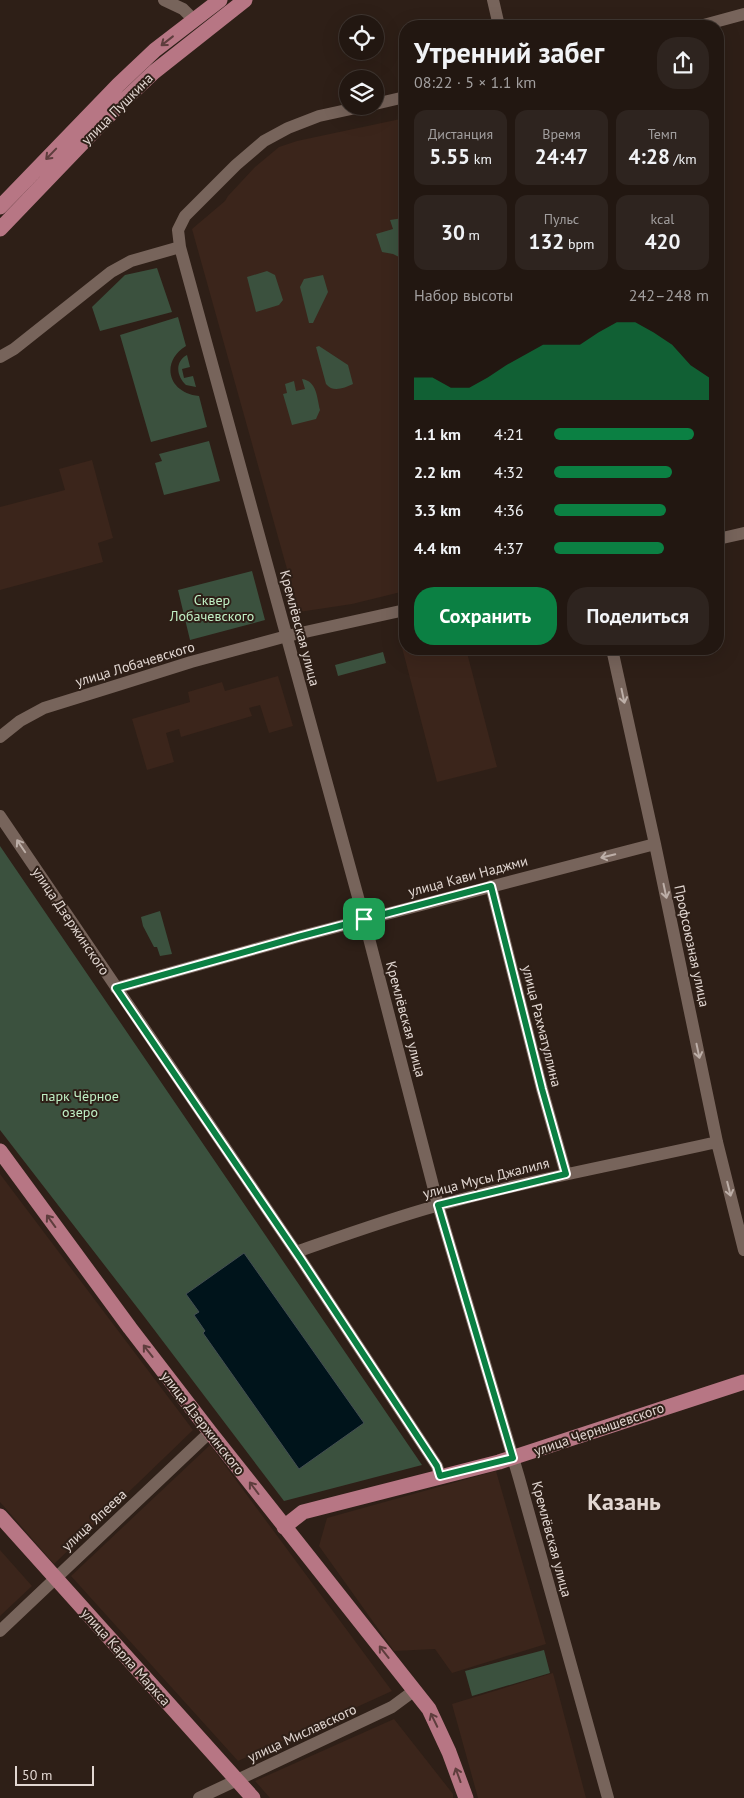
<!DOCTYPE html>
<html lang="ru">
<meta charset="utf-8">
<style>
body{margin:0;font-family:"PT Sans",sans-serif;background:#2e241f;color:#f1f3f6;height:100vh;display:flex;flex-direction:column;font-size:19px;white-space:nowrap}
*{box-sizing:border-box;margin:0}
p{font-size:16px;color:#a29f9f}
.icon{flex:none;width:28px;height:28px;fill:none;stroke:currentColor;stroke-width:2;stroke-linecap:round;stroke-linejoin:round}
.map{position:relative;flex:1;overflow:hidden}
.drawer{position:absolute;left:399px;top:20px;width:325px;height:635px;display:flex;flex-direction:column;background:#221711;border-radius:20px;box-shadow:0 5px 20px #0002,0 0 0 1px #3f3631}
.drawer>*{flex:none}
.buttons{position:absolute;left:339px;top:15px;display:grid;gap:10px}
.buttons a{display:grid;place-items:center;width:45px;height:45px;border-radius:50%;background:#221711;box-shadow:0 5px 20px #0002,0 0 0 1px #3f3631;font-size:25px}
.scale{position:absolute;left:15px;bottom:12px;width:79px;box-sizing:border-box;padding-left:5px;border:2px solid #e2d7d2;border-top:0;font-size:14px;line-height:18px;white-space:nowrap;color:#e2d7d2;-webkit-text-stroke:4px #2e1f17;paint-order:stroke}
.pin{position:absolute;display:grid;place-items:center;width:42px;height:42px;color:#fff;margin:-21px;border-radius:10px;box-shadow:0 2px 8px #0006}
.round{display:grid;place-items:center;flex:none;width:52px;height:52px;border-radius:20px;background:#2e241f}
.summary{display:flex;align-items:center;justify-content:space-between;height:85px;padding:0 15px}
h1{font-size:28px;font-weight:800;line-height:38px}
.metrics{display:grid;grid-template-columns:repeat(3,1fr);gap:8px;height:85px;padding:5px 15px}
.metrics div{display:grid;align-content:center;border-radius:12px;background:#2e241f;text-align:center}
.metrics b{font-size:21px;font-weight:800}
.metrics small{font-size:14px;font-weight:400}
.metrics p{font-size:14px}
.chart{height:140px;padding:10px 15px}
.chart p{display:flex;justify-content:space-between}
.chart svg{width:100%;height:90px;margin-top:5px;fill:#0b8043;opacity:.7}
.cta{display:flex;gap:10px;margin-top:auto;padding:10px 15px}
.cta a{flex:1;height:58px;border-radius:20px;background:#0b8043;color:#fff;font-size:20px;font-weight:800;line-height:58px;text-align:center}
.cta a+a{background:#2e241f;color:#f1f3f6}
ul{padding:0 15px;list-style:none;font-size:16px}
li{display:grid;grid-template-columns:80px 60px 1fr;align-items:center;height:38px}
li i{height:12px;border-radius:6px;background:#0b8043}
.map>svg:first-child{display:block}
.built{fill:#3b251b}
.green{fill:#3b513e}
.water{fill:#00141b;stroke:#444e52}
.lines{fill:none;stroke-linecap:round;stroke-linejoin:round}
.minor{stroke:#77645b;stroke-width:12}
.major{stroke:#b77684;stroke-width:15}
.oneway{stroke:#5e3d3d}
.oneway2{stroke:#bdafa8}
.route-casing{stroke:#fff;stroke-width:10}
.route{stroke:#0b8043;stroke-width:6}
.labels{text-anchor:middle;stroke-width:4;stroke-linejoin:round;paint-order:stroke}
.street-label{font-size:14px;fill:#e2d7d2;stroke:#2e1f17}
.park-label{font-size:14px;fill:#c0f0c5;stroke:#2e1f17}
.town-label{font-size:24px;font-weight:bold;fill:#e2d7d2;stroke:#2e1f17}
</style>
<div class="map">
<svg width="744" height="1798" viewBox="0 0 744 1798">
<rect width="100%" height="100%" fill="#2e1f17"/>
<!-- built -->
<path class="built" d="M405 118V591L352 604 299 612 192 229 225 201 228 196 255 167 279 147 297 141Z
M92 460 113 538 98 543 103 562 0 590V507L65 490 59 469Z
M405 631V649H466L497 767 437 782 398 632Z
M278 676 293 726 269 733 260 705 249 708 252 716 218 726 181 737 179 729 166 733 174 762 147 770 132 719 190 702 188 692 222 682 225 691Z
M0 1174 193 1430 54 1564 0 1502Z
M210 1445 392 1691 238 1761 71 1576Z
M496 1471 546 1644 452 1673 435 1649 394 1651 319 1546 327 1518Z
M0 1550 32 1586 0 1616Z
M553 1673 586 1798H478L452 1704Z
M394 1719 453 1794V1798H270L255 1781Z"/>
<!-- green -->
<path class="green" d="M403 218 405 219V260L393 254 382 252 376 234 393 229 390 220Z
M157 268 172 312 100 331 92 307 125 275Z
M267 271 275 275 283 300 279 305 256 312 247 277Z
M323 275 328 292 313 323H309L300 287 304 279Z
M178 317 186 346C160 362 168 393 199 396L207 427 151 442 120 335Z
M319 346 348 365 353 384C344 388 333 393 326 384L316 347Z
M187 355 190 367 182 369 184 378 193 376 196 387 186 385C177 377 174 362 187 355Z
M302 379C317 381 317 398 320 410L316 419 292 425 283 394 287 393 285 384 294 381 296 391 305 389Z
M209 441 220 481 164 495 155 463 162 461 159 454Z
M252 571 265 620 190 640 178 590Z
M383 652 386 663 338 676 335 665Z
M0 846 422 1465 284 1501 143 1315 0 1130Z
M160 911 172 954 160 956 157 947H154L143 926 141 917Z
M544 1650 550 1673 472 1696 465 1671Z"/>
<!-- water -->
<path class="water" d="M244 1253 364 1423 299 1469 203 1333 205 1331 194 1315 199 1312 186 1294Z"/>
<g class="lines">
<!-- minor -->
<path class="minor" d="M164 0 183 9 194 20
M493 0 499 26
M700 26 744 14
M375 104 405 97
M365 106 319 116 288 128 264 141 236 165 185 216 178 230 180 247 364 919 438 1205 519 1478 608 1798
M0 357 14 349 111 272 131 261 180 247
M718 539 744 533
M612 649 655 844 717 1142 744 1250
M0 737 20 721 44 708 118 685 191 662 287 636 405 610
M0 816 300 1258 437 1466 440 1476
M491 886 542 1089 566 1174
M116 988 298 937 655 844
M296 1252C342 1236 389 1219 436 1206 529 1180 624 1163 717 1142
M0 1631 210 1432
M199 1798 392 1707 415 1690"/>
<!-- major -->
<path class="major" d="M0 207 118 85 155 50 220 0
M0 229 119 105 154 72 245 0
M0 1151 130 1328 210 1432 429 1709 449 1752 466 1798
M0 1516 253 1798
M284 1527 303 1512 499 1462 744 1382"/>
</g>
<!-- one-way arrows -->
<defs><path id="oneway-shaft" d="M-6 0H5M1.5-3L5.5 0L1.5 3" fill="none" stroke-width="1.6" stroke-linecap="round" stroke-linejoin="round" transform="scale(1.25)"/></defs>
<g class="oneway">
<use href="#oneway-shaft" transform="translate(167 41) rotate(142)"/>
<use href="#oneway-shaft" transform="translate(51 154) rotate(134)"/>
<use href="#oneway-shaft" transform="translate(51 1221) rotate(-126)"/>
<use href="#oneway-shaft" transform="translate(148 1351) rotate(-128)"/>
<use href="#oneway-shaft" transform="translate(254 1488) rotate(-127)"/>
<use href="#oneway-shaft" transform="translate(384 1652) rotate(-128)"/>
<use href="#oneway-shaft" transform="translate(434 1720) rotate(-116)"/>
<use href="#oneway-shaft" transform="translate(458 1775) rotate(-110)"/>
</g>
<g class="oneway2">
<use href="#oneway-shaft" transform="translate(623 696) rotate(78)"/>
<use href="#oneway-shaft" transform="translate(21 846) rotate(-124)"/>
<use href="#oneway-shaft" transform="translate(608 856) rotate(166)"/>
<use href="#oneway-shaft" transform="translate(665 891) rotate(78)"/>
<use href="#oneway-shaft" transform="translate(698 1051) rotate(78)"/>
<use href="#oneway-shaft" transform="translate(729 1189) rotate(76)"/>
</g>
<g class="lines">
<defs>
<path id="route" d="M491 886 542 1089 566 1174 438 1205 513 1458 440 1476 437 1466 300 1258 116 988 298 937Z"/>
</defs>
<!-- route casing -->
<use href="#route" class="route-casing"/>
<!-- route -->
<use href="#route" class="route"/>
</g>
<g class="labels">
<!-- street labels -->
<g class="street-label">
<text transform="translate(117 109) rotate(-45)" y="5">улица Пушкина</text>
<text transform="translate(300 628) rotate(75)" y="5">Кремлёвская улица</text>
<text transform="translate(135 664) rotate(-17)" y="5">улица Лобачевского</text>
<text transform="translate(468 876) rotate(-15)" y="5">улица Кави Наджми</text>
<text transform="translate(71 921) rotate(56)" y="5">улица Дзержинского</text>
<text transform="translate(692 946) rotate(78)" y="5">Профсоюзная улица</text>
<text transform="translate(406 1019) rotate(75)" y="5">Кремлёвская улица</text>
<text transform="translate(542 1026) rotate(76)" y="5">улица Рахматуллина</text>
<text transform="translate(486 1178) rotate(-14)" y="5">улица Мусы Джалиля</text>
<text transform="translate(203 1423) rotate(52)" y="5">улица Дзержинского</text>
<text transform="translate(599 1429) rotate(-19)" y="5">улица Чернышевского</text>
<text transform="translate(94 1520) rotate(-43)" y="5">улица Япеева</text>
<text transform="translate(552 1539) rotate(75)" y="5">Кремлёвская улица</text>
<text transform="translate(126 1657) rotate(48)" y="5">улица Карла Маркса</text>
<text transform="translate(302 1733) rotate(-25)" y="5">улица Миславского</text>
</g>
<!-- park labels -->
<g class="park-label">
<text x="212" y="605">Сквер<tspan x="212" dy="16">Лобачевского</tspan></text>
<text x="80" y="1101">парк Чёрное<tspan x="80" dy="16">озеро</tspan></text>
</g>
<!-- town labels -->
<g class="town-label">
<text x="624" y="1510">Казань</text>
</g>
</g>
</svg>
<div class="buttons">
<a><svg class="icon" aria-label="locate" viewBox="0 0 24 24"><circle cx="12" cy="12" r="6"/><path d="M12 2v4M12 18v4M2 12h4M18 12h4"/></svg></a>
<a><svg class="icon" aria-label="layers" viewBox="0 0 24 24"><path d="M12 4l9 5-9 5-9-5zM3 14l9 5 9-5"/></svg></a>
</div>
<div class="scale">50 m</div>
<div class="pin" style="left:364px;top:919px;background:#1e9e55"><svg class="icon" aria-label="arrive" viewBox="0 0 24 24"><path d="M6 21V4h12l-3 4 3 4H6"/></svg></div>
<section class="drawer">
<div class="summary"><div><h1>Утренний забег</h1><p>08:22 · 5 × 1.1 km</p></div><a class="round"><svg class="icon" aria-label="share" viewBox="0 0 24 24"><path d="M12 15V3M7 8l5-5 5 5M5 13v7h14v-7"/></svg></a></div>
<div class="metrics">
<div><p>Дистанция</p><b>5.55<small> km</small></b></div>
<div><p>Время</p><b>24:47</b></div>
<div><p>Темп</p><b>4:28<small> /km</small></b></div>
</div>
<div class="metrics">
<div><b>30<small> m</small></b></div>
<div><p>Пульс</p><b>132<small> bpm</small></b></div>
<div><p>kcal</p><b>420</b></div>
</div>
<div class="chart"><p><span>Набор высоты</span>242–248 m</p>
<svg viewBox="0 0 160 44" preserveAspectRatio="none"><path d="M0 44V33L10 33L20 38L30 38L40 33L50 27L60 22L70 17L80 17L90 17L100 11L110 6L120 6L130 11L140 17L150 27L160 33V44z"/></svg>
</div>
<ul>
<li><b>1.1 km</b>4:21<i style="width:90%"></i></li>
<li><b>2.2 km</b>4:32<i style="width:76%"></i></li>
<li><b>3.3 km</b>4:36<i style="width:72%"></i></li>
<li><b>4.4 km</b>4:37<i style="width:71%"></i></li>
</ul>
<div class="cta"><a>Сохранить</a><a>Поделиться</a></div>
</section>
</div>
